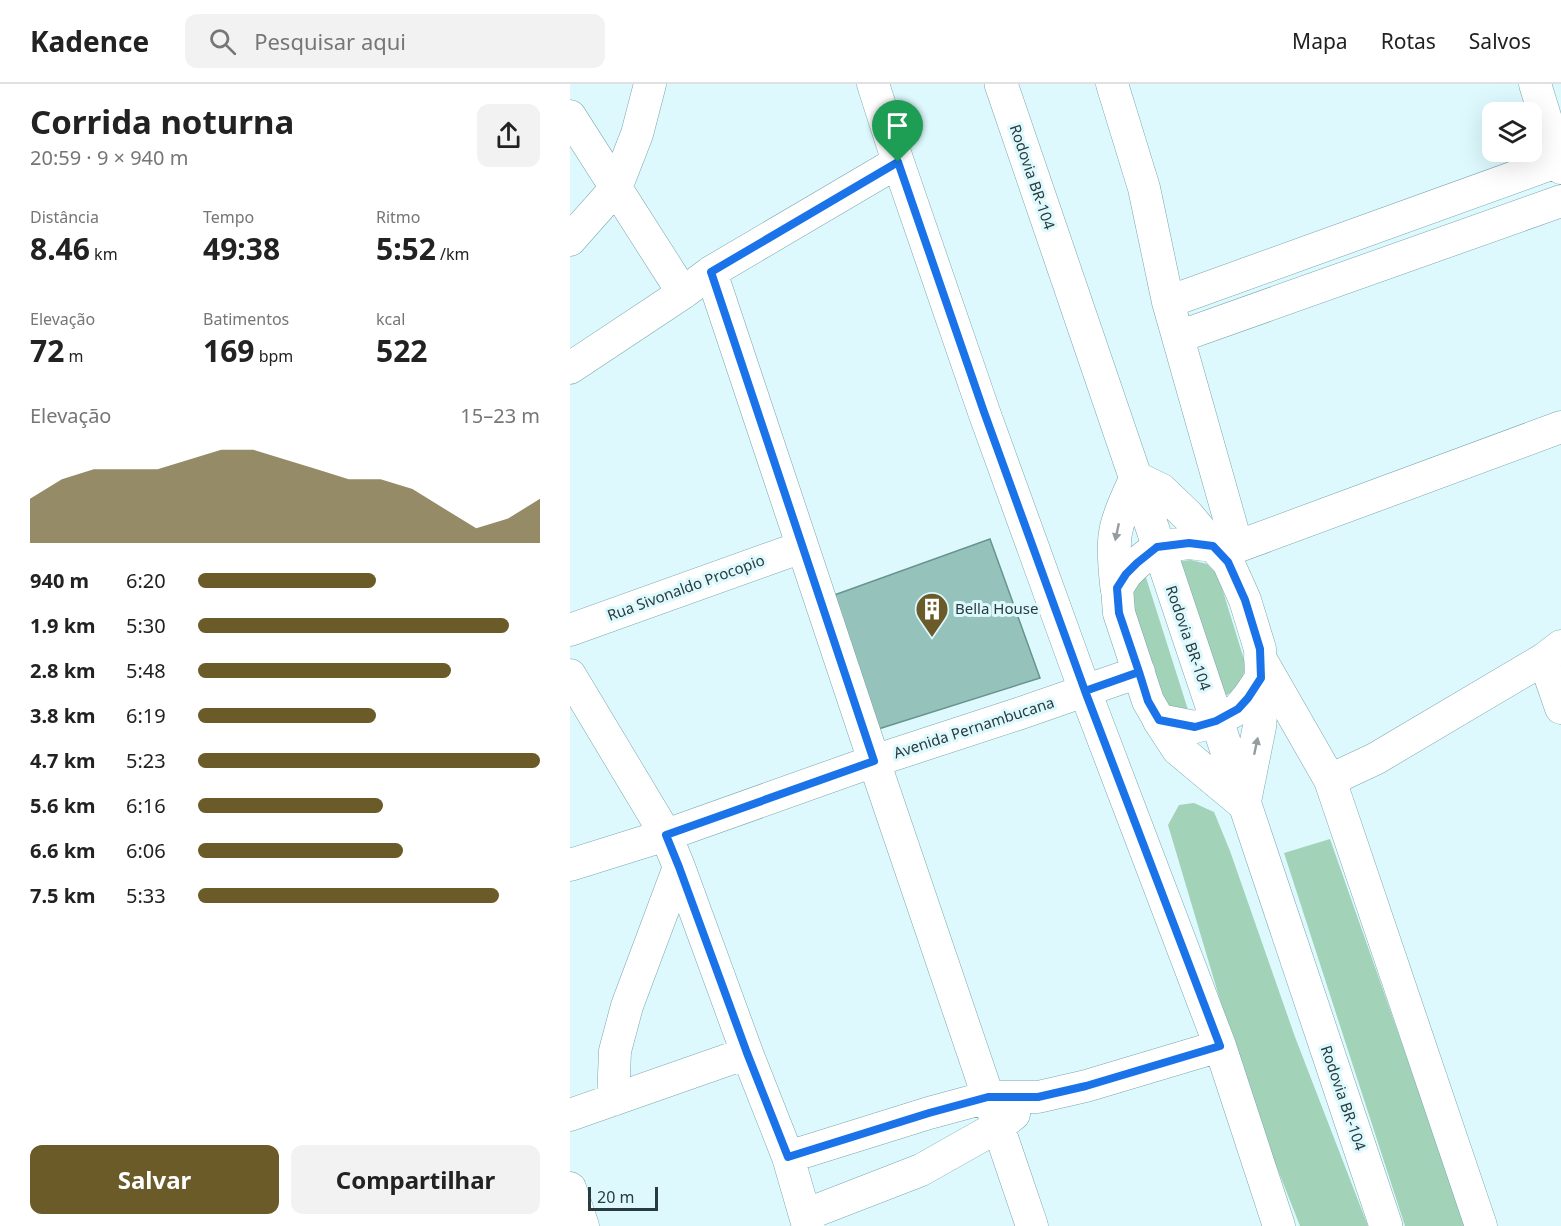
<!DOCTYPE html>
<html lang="pt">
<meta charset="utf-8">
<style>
body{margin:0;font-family:"Noto Sans",sans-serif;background:#f2f2f2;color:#222;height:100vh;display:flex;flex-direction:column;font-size:22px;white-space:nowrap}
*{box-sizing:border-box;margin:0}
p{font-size:20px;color:#767676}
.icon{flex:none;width:33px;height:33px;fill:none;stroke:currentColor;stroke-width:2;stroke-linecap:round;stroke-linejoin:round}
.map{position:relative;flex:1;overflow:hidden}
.sheet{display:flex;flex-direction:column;background:#fff;width:570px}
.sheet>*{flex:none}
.tools{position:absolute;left:912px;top:18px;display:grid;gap:12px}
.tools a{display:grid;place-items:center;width:60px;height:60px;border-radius:12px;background:#fff;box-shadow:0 6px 24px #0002;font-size:30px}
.scale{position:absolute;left:18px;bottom:15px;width:70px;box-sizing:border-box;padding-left:6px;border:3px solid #283b3e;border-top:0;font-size:16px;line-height:21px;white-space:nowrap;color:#283b3e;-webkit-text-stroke:4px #ddf9fd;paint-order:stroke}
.pin{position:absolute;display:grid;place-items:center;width:51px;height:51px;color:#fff;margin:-62px -26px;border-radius:50% 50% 50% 0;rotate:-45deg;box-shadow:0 0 6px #0007}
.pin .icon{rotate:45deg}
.round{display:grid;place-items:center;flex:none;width:63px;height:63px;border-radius:12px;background:#f2f2f2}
.headline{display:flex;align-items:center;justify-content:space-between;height:102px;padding:0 30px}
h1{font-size:33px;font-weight:700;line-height:45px}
.figures{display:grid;grid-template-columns:repeat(3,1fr);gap:9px;height:102px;padding:6px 30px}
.figures div{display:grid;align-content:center}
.figures b{font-size:30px;font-weight:700}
.figures small{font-size:16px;font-weight:400}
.figures p{font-size:16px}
.chart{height:168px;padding:12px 30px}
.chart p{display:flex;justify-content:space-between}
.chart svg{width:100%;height:108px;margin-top:6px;fill:#6a5b28;opacity:.7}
.action{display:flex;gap:12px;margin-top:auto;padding:12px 30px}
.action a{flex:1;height:69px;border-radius:12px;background:#6a5b28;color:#fff;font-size:24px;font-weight:700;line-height:69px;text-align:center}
.action a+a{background:#f2f2f2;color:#222}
ul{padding:0 30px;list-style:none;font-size:20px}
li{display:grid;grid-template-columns:96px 72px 1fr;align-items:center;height:45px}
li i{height:15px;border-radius:8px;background:#6a5b28}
header{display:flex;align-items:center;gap:36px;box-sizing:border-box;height:84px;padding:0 30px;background:#fff;border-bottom:2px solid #e0e0e0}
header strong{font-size:28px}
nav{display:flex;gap:33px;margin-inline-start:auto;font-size:21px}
.search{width:420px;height:54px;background:#f2f2f2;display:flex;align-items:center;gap:15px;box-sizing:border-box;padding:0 21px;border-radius:12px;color:#767676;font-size:22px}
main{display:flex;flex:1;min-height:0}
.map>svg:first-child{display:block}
.green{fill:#a2d2b8}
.building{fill:#95c3bc;stroke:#68948d;stroke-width:1.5}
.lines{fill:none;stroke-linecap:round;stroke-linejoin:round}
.minor-casing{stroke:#7aa7ae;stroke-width:33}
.highway-casing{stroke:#7aa7ae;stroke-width:34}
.minor{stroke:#fff;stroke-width:32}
.highway{stroke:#fff;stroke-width:33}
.oneway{fill:#949d9e}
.route-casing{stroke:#fff;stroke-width:12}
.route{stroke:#1a73e8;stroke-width:8}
.labels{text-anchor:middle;stroke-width:6;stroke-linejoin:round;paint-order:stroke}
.street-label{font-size:15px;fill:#283b3e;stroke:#ddf9fd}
.poi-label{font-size:15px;fill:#283b3e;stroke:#ddf9fd;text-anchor:start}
</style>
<header>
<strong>Kadence</strong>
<div class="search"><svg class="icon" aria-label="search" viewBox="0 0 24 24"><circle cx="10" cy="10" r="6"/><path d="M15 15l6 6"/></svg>Pesquisar aqui</div>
<nav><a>Mapa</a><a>Rotas</a><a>Salvos</a></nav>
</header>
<main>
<section class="sheet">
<div class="headline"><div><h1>Corrida noturna</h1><p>20:59 · 9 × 940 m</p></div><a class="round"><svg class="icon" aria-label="share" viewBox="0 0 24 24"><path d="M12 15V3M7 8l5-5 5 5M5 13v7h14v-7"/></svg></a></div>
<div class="figures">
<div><p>Distância</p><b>8.46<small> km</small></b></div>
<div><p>Tempo</p><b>49:38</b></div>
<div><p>Ritmo</p><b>5:52<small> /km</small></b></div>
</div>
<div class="figures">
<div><p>Elevação</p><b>72<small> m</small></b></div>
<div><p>Batimentos</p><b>169<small> bpm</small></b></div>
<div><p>kcal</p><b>522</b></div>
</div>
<div class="chart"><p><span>Elevação</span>15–23 m</p>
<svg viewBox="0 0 160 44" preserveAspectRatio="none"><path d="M0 44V26L10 18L20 14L30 14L40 14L50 10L60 6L70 6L80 10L90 14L100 18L110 18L120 22L130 30L140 38L150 34L160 26V44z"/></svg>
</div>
<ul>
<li><b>940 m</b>6:20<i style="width:52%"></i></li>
<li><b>1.9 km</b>5:30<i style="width:91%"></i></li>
<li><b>2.8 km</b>5:48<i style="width:74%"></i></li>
<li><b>3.8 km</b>6:19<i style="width:52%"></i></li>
<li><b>4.7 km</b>5:23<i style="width:100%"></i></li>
<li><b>5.6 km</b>6:16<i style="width:54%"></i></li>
<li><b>6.6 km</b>6:06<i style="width:60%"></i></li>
<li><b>7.5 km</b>5:33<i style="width:88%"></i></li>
</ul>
<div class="action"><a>Salvar</a><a>Compartilhar</a></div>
</section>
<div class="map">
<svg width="991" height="1142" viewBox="0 0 991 1142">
<rect width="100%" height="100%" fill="#ddf9fd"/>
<!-- green -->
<path class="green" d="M621 476 637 480 648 491 676 582 669 604 655 612 611 477Z
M573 484 619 629 603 624 586 613 558 501Z
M624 719 644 728 660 767 725 953 798 1142H730L678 1010 598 741 609 721Z
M760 755 896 1142H835L714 769Z"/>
<!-- building -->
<path class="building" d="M420 455 470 594 302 647 256 514Z"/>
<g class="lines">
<defs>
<path id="minor" d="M303 0 328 78 414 328 515 607 650 962 709 1142
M542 0 574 104 598 218 667 462
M965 0 991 84
M0 32 113 209
M0 156 46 104 67 50 80 0
M141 188 304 677 462 1142
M598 218 989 77
M608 253 991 117
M0 284 113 209 141 188 328 78
M619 459 643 462 658 478 675 516 690 565 691 594 678 613 668 625 646 637 625 643 589 636 578 617 549 529 547 504 556 490 567 479 587 463Z
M650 469 991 343
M0 546 232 463
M690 574 760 696 805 675 974 575 991 562
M974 575 991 624
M0 591 96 751 109 783 177 969 218 1073 238 1142
M760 696 911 1142
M0 781 96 751 304 677 448 630 569 588
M43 1016 45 967 57 922 109 783
M0 1031 177 969
M218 1073 359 1029 418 1013H468L516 1002 650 962
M0 1104 13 1142
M235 1131 351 1086 429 1042 444 1030"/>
<path id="highway" d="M431 0 565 392 816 1142
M547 504C545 487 543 469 545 452 547 434 558 412 566 394L591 406 618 432 643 462
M589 636 608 665 674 720 690 640 691 594"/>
</defs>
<!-- minor casing -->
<use href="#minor" class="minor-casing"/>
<!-- highway casing -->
<use href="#highway" class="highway-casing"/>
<!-- minor -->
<use href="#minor" class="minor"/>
<!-- highway -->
<use href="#highway" class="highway"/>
</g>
<!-- one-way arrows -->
<defs><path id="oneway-solid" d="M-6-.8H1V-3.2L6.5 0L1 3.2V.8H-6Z" transform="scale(1.5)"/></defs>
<g class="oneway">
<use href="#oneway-solid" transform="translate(547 448) rotate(102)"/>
<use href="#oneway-solid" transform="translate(686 662) rotate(-78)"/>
</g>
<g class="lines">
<defs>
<path id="route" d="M328 78 141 188 304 677 96 751 109 783 177 969 218 1073 359 1029 418 1013H468L516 1002 650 962 515 607 569 588 578 617 589 636 625 643 646 637 668 625 678 614 691 594 690 565 675 516 658 478 643 462 619 459 587 463 567 479 556 490 547 504 549 529 569 588 515 607 414 328 328 78"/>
</defs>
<!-- route casing -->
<use href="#route" class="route-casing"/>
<!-- route -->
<use href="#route" class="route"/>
</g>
<!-- icons -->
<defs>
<symbol id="building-pin" viewBox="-11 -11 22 30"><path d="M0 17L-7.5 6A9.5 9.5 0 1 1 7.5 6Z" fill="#6a5b28" stroke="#ddf9fd"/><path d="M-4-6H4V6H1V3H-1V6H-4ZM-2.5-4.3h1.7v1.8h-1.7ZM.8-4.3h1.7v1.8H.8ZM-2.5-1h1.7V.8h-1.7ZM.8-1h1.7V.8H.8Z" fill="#fff"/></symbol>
</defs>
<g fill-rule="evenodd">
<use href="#building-pin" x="343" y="506" width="38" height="52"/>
</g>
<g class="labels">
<!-- street labels -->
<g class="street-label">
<text transform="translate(462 93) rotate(71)" y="5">Rodovia BR-104</text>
<text transform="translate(116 504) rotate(-20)" y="5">Rua Sivonaldo Procopio</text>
<text transform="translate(618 554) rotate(71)" y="5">Rodovia BR-104</text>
<text transform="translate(404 644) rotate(-18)" y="5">Avenida Pernambucana</text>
<text transform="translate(773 1014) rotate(71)" y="5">Rodovia BR-104</text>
</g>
<!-- poi labels -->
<g class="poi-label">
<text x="385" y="530">Bella House</text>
</g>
</g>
</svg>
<div class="tools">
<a><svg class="icon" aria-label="layers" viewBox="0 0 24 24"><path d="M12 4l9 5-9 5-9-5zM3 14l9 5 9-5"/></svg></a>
</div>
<div class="scale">20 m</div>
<div class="pin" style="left:328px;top:78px;background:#1e9e55"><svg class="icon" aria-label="arrive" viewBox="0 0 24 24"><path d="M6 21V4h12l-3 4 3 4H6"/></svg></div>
</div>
</main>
